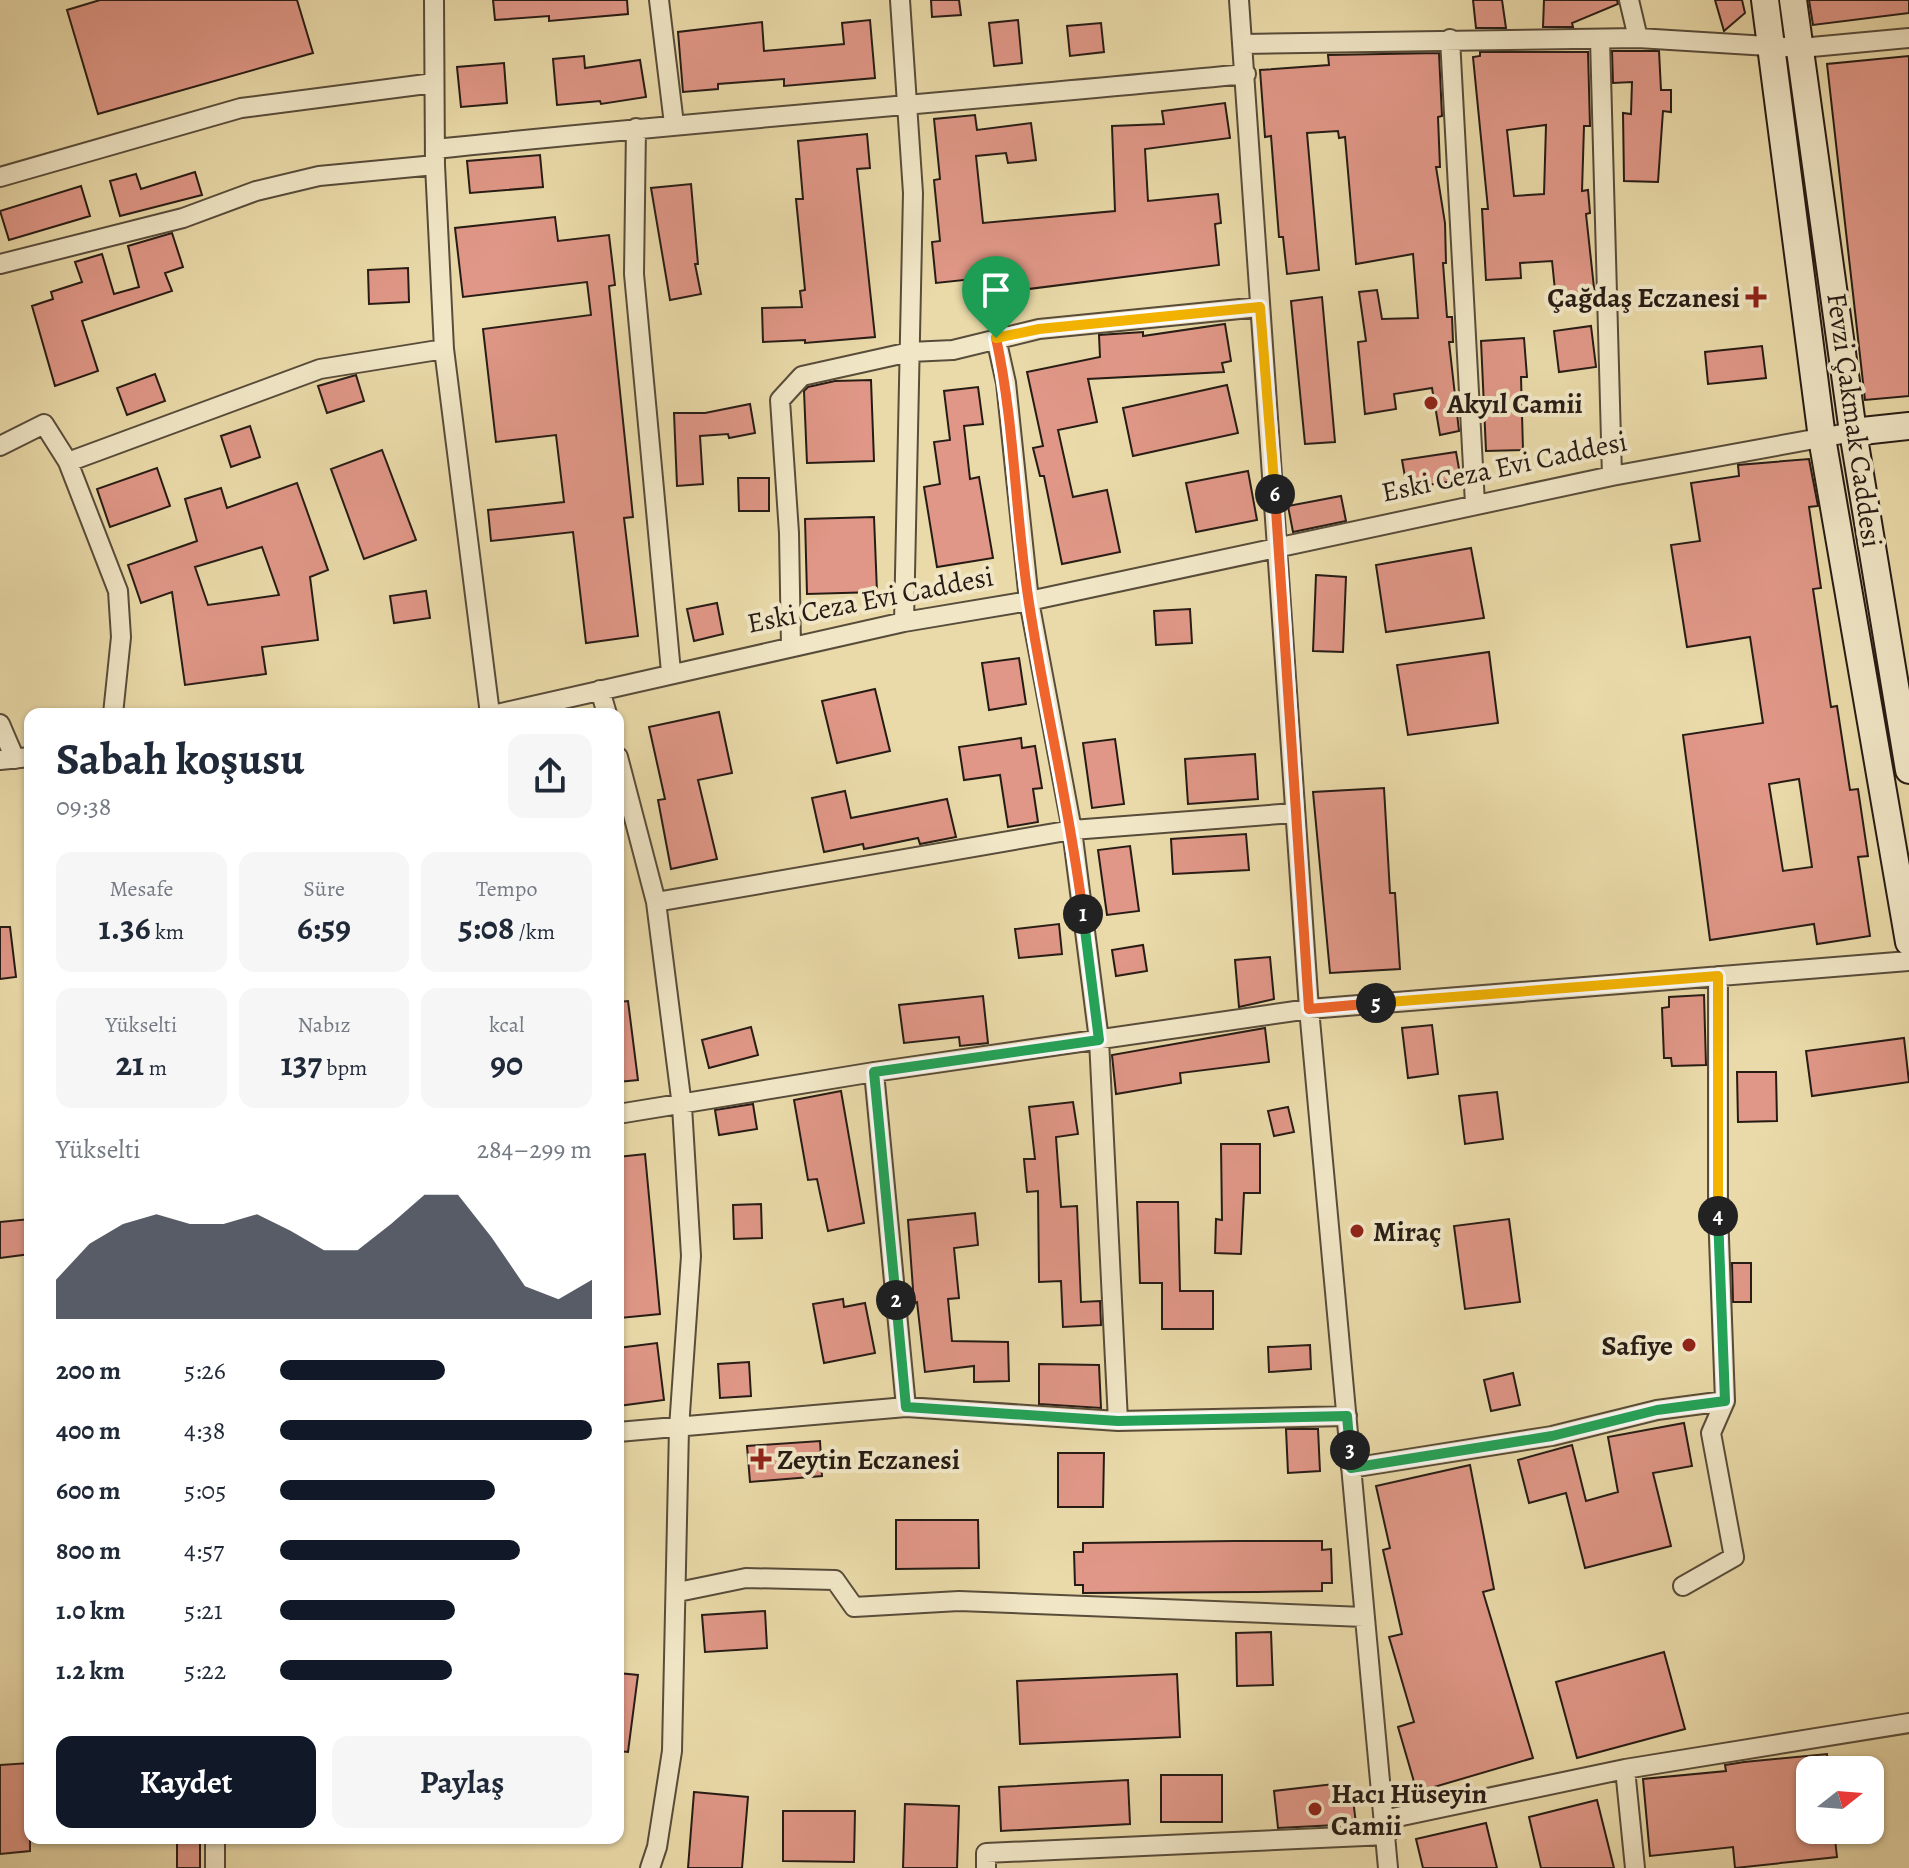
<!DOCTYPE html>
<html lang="tr">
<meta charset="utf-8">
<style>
body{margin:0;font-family:Alegreya,serif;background:#f6f6f7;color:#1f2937;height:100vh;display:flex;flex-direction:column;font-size:30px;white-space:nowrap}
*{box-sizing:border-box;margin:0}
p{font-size:26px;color:#747a83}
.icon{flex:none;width:44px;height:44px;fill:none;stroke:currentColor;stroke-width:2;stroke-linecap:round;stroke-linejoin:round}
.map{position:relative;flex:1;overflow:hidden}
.details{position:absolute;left:24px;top:708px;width:600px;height:1136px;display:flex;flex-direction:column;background:#fff;border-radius:16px;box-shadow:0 2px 6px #0004}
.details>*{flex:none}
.needle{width:52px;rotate:73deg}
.controls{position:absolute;left:1796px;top:1756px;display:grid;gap:16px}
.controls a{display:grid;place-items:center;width:88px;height:88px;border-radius:16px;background:#fff;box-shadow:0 2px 6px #0004;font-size:40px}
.pin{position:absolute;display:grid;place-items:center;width:68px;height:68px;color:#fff;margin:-82px -34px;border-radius:50% 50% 50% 0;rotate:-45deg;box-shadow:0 0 8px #0007}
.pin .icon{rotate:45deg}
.km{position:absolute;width:40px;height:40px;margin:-20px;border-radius:50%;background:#222;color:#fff;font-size:22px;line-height:40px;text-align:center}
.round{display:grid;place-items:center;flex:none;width:84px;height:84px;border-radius:16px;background:#f6f6f7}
.overview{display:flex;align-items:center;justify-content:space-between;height:136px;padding:0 32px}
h1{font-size:44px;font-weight:700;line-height:60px}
.stats{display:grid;grid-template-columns:repeat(3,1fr);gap:12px;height:136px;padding:8px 32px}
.stats div{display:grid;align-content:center;border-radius:16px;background:#f6f6f7;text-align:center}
.stats b{font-size:34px;font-weight:700}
.stats small{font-size:22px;font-weight:400}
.stats p{font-size:22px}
.chart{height:224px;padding:16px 32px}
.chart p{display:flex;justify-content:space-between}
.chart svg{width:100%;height:144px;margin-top:8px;fill:#111827;opacity:.7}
.cta{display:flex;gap:16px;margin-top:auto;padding:16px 32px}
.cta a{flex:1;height:92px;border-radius:16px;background:#111827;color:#fff;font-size:32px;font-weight:700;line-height:92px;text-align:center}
.cta a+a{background:#f6f6f7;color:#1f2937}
ul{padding:0 32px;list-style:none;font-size:26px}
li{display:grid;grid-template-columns:128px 96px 1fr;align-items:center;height:60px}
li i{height:20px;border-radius:10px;background:#111827}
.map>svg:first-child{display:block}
.building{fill:#e09787;stroke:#271c15;stroke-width:2;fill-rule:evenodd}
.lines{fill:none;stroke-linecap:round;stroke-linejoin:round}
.street-casing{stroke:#584c3a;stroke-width:22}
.secondary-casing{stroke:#271c15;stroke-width:30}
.street{stroke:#f1e7c7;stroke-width:18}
.secondary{stroke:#f1e7c7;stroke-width:26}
.split-1-casing{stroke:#fff;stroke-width:16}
.split-2-casing{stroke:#fff;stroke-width:16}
.split-3-casing{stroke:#fff;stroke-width:16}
.split-4-casing{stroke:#fff;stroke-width:16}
.split-5-casing{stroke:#fff;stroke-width:16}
.split-6-casing{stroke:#fff;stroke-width:16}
.split-7-casing{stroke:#fff;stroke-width:16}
.split-1{stroke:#f0652b;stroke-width:10}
.split-2{stroke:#22a559;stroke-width:10}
.split-3{stroke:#22a559;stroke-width:10}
.split-4{stroke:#22a559;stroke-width:10}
.split-5{stroke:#f5b400;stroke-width:10}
.split-6{stroke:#f0652b;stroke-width:10}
.split-7{stroke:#f5b400;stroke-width:10}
.poi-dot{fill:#8f2418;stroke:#f1e7c7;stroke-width:3}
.labels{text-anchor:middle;stroke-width:8;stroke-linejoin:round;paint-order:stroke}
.poi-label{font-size:28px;font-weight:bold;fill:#271c15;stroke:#f1e7c7;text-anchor:start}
.street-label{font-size:28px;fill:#271c15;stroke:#f1e7c7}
</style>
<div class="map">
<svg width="1909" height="1868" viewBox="0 0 1909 1868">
<rect width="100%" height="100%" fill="#eadaa9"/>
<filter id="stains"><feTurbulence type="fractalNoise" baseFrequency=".0025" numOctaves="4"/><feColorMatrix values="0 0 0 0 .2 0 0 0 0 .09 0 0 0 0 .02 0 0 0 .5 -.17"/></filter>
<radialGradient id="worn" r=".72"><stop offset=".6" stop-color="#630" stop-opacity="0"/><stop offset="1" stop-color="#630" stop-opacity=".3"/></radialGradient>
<!-- building -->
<path class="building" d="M100 0H297L313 53 98 114 67 10Z
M493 0H627L628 14 549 21V16L495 20Z
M931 0H959L961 15 932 17Z
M1473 0H1502L1506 28H1476Z
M1544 0H1617L1618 4 1572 23 1573 27H1543Z
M1715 0H1742L1745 13 1724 31Z
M1809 0H1909V13L1813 25Z
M870 20 875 78 784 86V79L718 84V89L683 92 678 32 762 22 764 51 844 44 842 23Z
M1018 20 1022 63 994 66 989 23Z
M1101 23 1104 52 1070 56 1067 26Z
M1612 51H1659L1661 90H1671V112L1663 111 1658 182 1624 181 1623 113 1631 114 1632 82 1613 83Z
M1480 52H1588L1590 126H1584L1582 191 1588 190 1590 213 1586 214 1595 297 1556 300 1552 261 1520 263 1521 278 1486 280 1482 209H1488L1473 57 1480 56ZM1546 125 1544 194 1514 196 1507 130Z
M1439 53 1442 116 1438 117 1440 167H1436L1445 223 1446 263H1443L1447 317H1452L1453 342H1449L1459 431 1440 435 1432 388 1394 394 1396 409 1365 414 1358 342 1366 341 1359 292 1377 290 1382 319 1418 318 1413 254 1356 264 1345 137 1339 138 1338 131 1307 133 1319 270 1287 274 1283 237H1279L1271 136 1265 137 1260 70 1329 65 1328 55Z
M584 56 585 68 640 60 646 97 601 104 600 101 557 105 553 59Z
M1909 56V396L1865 400 1827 64Z
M504 63 507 103 461 107 457 67Z
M1225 103 1230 138 1145 149 1148 201 1218 194 1221 223 1215 224 1219 265 1013 291 1011 275 936 283 932 242 940 241 934 180 940 179 934 119 975 115 977 130 1031 123 1036 160 1008 163 1006 153 976 156 983 223 1115 211 1112 126 1164 124 1162 111Z
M867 134 870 168 857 169 875 337 805 343V340L763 342 762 308 802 307 800 291 805 290 796 199H803L798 141Z
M540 155 543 187 470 193 467 161Z
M195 172 202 195 120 216 110 181 136 174 141 189Z
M691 184 698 264H695L701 294 670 300 651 188Z
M81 186 90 216 9 240 0 211Z
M555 217 558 241 609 235 615 285 609 286 633 517 624 518 638 636 586 643 573 532 491 541 488 510 564 502 556 435 496 442 483 329 591 315 587 282 463 297 455 228Z
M172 233 183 267 165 273 172 291 82 321 98 371 55 386 32 306 53 299 51 292 82 282 75 262 102 254 114 294 139 287 128 246Z
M408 268 409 302 369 304 368 270Z
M1322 297 1335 442 1305 444 1291 301Z
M1225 324 1231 361 1222 363 1224 372 1088 379 1097 422 1058 430 1073 497 1107 490 1120 552 1062 564 1044 476H1040L1033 448 1043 446 1027 372 1100 357 1099 335 1143 332V336Z
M1591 326 1596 367 1559 372 1554 331Z
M1524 338 1527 377H1521L1523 450 1486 451 1481 341Z
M1762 346 1766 378 1708 384 1705 352Z
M155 374 165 401 127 415 117 388Z
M356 375 364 401 327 413 318 386Z
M871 380 874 461 807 463 804 391 808 387 835 381Z
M1227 385 1238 433 1133 456 1123 408Z
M978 387 983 424 964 426 970 479 979 477 993 558 937 567 924 487 940 484 934 442 950 440 944 391Z
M750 404 755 433 729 438 728 434 700 436 703 484 677 486 674 413H705Z
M250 426 260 457 231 467 221 436Z
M382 450 416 540 364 559 331 469Z
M1456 452 1461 480 1407 488 1402 460Z
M1809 459 1818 506 1809 507 1821 588 1813 589 1831 707 1837 706 1850 790 1858 789 1868 856 1858 857 1870 936 1817 944 1814 924 1710 940 1683 735 1763 723 1750 637 1687 647 1671 545 1700 541 1691 483 1739 476 1738 465ZM1799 779 1812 867 1783 871 1769 784Z
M157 468 170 506 110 527 97 489Z
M1248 471 1257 520 1196 532 1186 483Z
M738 478H769V511H739Z
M297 483 328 570 310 577 318 640 262 647 266 674 185 685 172 592 141 603 128 565 197 541 185 499 221 488 227 508ZM262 547 279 595 208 605 195 567Z
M1341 496 1346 521 1293 532 1288 506Z
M874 517 877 592 807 594 805 519Z
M1471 548 1484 618 1386 632 1376 565Z
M1316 575 1346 577 1343 652 1313 651Z
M426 591 430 618 394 623 390 596Z
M717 603 723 634 694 641 687 609Z
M1190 609 1192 643 1156 645 1154 611Z
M1489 652 1498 723 1408 735 1397 665Z
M1019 658 1026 704 989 710 982 663Z
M875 689 890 751 837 763 822 701Z
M719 712 732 773 698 780 717 859 671 869 658 800 665 799 649 727Z
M1021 738 1022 748 1035 746 1042 788 1033 789 1038 822 1008 827 1000 775 964 780 959 747Z
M1115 739 1124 804 1092 808 1083 743Z
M1255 754 1258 799 1188 804 1185 759Z
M1384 788 1390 893H1395L1400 969 1330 973 1313 792Z
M845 791 851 818 947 799 956 837 920 844 918 838 864 849 863 844 824 852 812 798Z
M1246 834 1249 870 1173 874 1171 839Z
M1130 846 1139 911 1107 915 1098 850Z
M1059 924 1062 954 1019 958 1015 929Z
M0 927H10L16 977 0 979Z
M1143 945 1147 971 1116 976 1112 950Z
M1270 957 1274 999 1239 1007 1235 960Z
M1704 995 1706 1065 1672 1066 1671 1058H1664L1662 1008 1669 1007V997Z
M983 996 988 1043 960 1046 959 1037 904 1043 899 1005Z
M628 1001 638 1080 618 1082V1002Z
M1432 1025 1438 1074 1408 1078 1402 1028Z
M751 1027 758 1055 709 1068 702 1040Z
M1265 1028 1269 1062 1180 1073 1181 1083 1116 1094 1112 1055Z
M1904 1038 1909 1082 1812 1096 1806 1051Z
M1737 1072H1776L1777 1121 1738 1122Z
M841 1091 864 1223 828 1231 817 1179 808 1180 794 1100Z
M1497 1092 1503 1139 1465 1144 1459 1096Z
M1073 1102 1078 1134 1056 1137 1061 1207 1077 1206 1081 1302 1100 1301 1101 1325 1063 1327 1061 1281 1039 1282 1038 1191 1027 1192 1024 1159H1035L1029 1107Z
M753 1104 757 1129 719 1135 715 1110Z
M1288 1107 1294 1132 1274 1136 1268 1111Z
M1221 1144H1260V1193H1244L1241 1254 1215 1253 1216 1219 1222 1220Z
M645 1154 660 1314 620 1318 618 1157Z
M1137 1202H1178L1180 1291H1213V1329H1162V1283H1140Z
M761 1204 762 1238 734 1239 733 1205Z
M975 1213 978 1245 954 1248 959 1298 948 1299 952 1341 1008 1342 1009 1381 974 1382V1366L925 1372 917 1302 914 1303 908 1220Z
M30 1219V1254L0 1258V1222Z
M1509 1219 1520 1302 1465 1309 1454 1226Z
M1732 1263H1751V1302H1733Z
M843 1299 844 1307 865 1303 875 1353 824 1363 813 1304Z
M657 1343 664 1400 618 1406V1348Z
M1310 1345 1311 1369 1269 1372 1268 1347Z
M749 1362 751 1396 720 1398 718 1364Z
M1039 1364 1099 1365 1101 1408 1039 1404Z
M1513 1373 1520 1405 1491 1411 1484 1380Z
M1684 1423 1692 1466 1653 1473 1671 1546 1585 1568 1566 1493 1529 1503 1518 1460 1572 1445 1586 1501 1618 1492 1608 1437Z
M1286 1429H1318L1320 1471 1288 1473Z
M820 1441 822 1476 750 1482 747 1446Z
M1058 1453H1104L1103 1507H1058Z
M1470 1465 1494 1589 1483 1592 1533 1758 1417 1792 1398 1727 1414 1722 1389 1637 1402 1634 1383 1550 1390 1548 1376 1486Z
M896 1520H978L979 1568 896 1569Z
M1234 1541H1322V1550L1331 1549 1332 1583H1322V1591L1257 1592 1083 1593V1585H1075L1074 1552H1083V1543Z
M765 1611 767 1648 705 1652 702 1615Z
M1271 1632 1273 1685 1237 1686 1236 1633Z
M1664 1652 1685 1729 1577 1758 1556 1682Z
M618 1673 638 1675 628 1752 618 1751Z
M1177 1674 1180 1737 1020 1744 1017 1681Z
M1827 1754 1828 1770H1810V1830H1834L1837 1857 1735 1868 1733 1847 1650 1856 1643 1779 1726 1771 1725 1765 1744 1762Z
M30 1763V1851L0 1854V1765Z
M1161 1775H1222V1822H1161Z
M1128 1780 1130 1824 1001 1831 999 1787Z
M1351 1782 1356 1824 1278 1828 1274 1791Z
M694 1792 748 1797 742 1868H688Z
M1597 1800 1614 1868H1541L1529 1817Z
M905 1804 959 1806 957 1868H903Z
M783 1811H855L854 1862 783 1861Z
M1486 1823 1497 1868H1423L1416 1839Z
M177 1838H200V1868H177Z"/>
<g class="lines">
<defs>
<path id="street" d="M434 0 435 165 444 349 490 714
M659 0 674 124
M900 0 913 193 904 622
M1239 0 1309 1009 1388 1868
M1629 0 1638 38
M1450 39 1475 504
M1600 39 1612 476
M1244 44 1638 38 1801 48 1909 38
M636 128 634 274 671 672
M435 149C705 121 976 100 1246 74
M0 177 241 108 434 83
M0 264 183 218 256 191 319 176 435 165
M996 338 1006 383 1029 601 1072 830 1099 1040 1118 1421
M0 446 44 424 68 462 320 369 444 349
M68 462 118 591 121 637 113 714
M791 647 789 533 780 400 802 376 910 352 953 350 1039 329 1260 307
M600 690 607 714
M497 714 904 622 1029 601 1612 476 1853 432
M0 724 15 759
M618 757 656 902 682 1106 691 1256 679 1428 672 1751 657 1847 650 1868
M0 760 30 757
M656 902 1072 830 1294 813
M874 1072 906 1407
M618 1114 874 1072 1309 1009 1909 961
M618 1432 906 1407 1118 1421 1347 1416
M1351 1468 1552 1436 1657 1410 1725 1401
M1683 1586 1734 1557 1711 1433 1725 1401 1718 1211V976
M678 1592 746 1578 835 1580 854 1607 959 1601 1364 1617
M1625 1769 1635 1868
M1383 1820 1625 1769 1909 1723
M215 1868V1838
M986 1868V1853L1387 1835"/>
<path id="secondary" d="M1765 0 1822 438 1909 942
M1793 0 1853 432 1909 770
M1853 432 1909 426"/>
</defs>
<!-- street casing -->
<use href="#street" class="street-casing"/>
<!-- secondary casing -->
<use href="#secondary" class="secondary-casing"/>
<!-- street -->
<use href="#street" class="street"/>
<!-- secondary -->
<use href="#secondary" class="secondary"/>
</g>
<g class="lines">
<defs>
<path id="split-1" d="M996 338C1015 425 1015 515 1029 603 1045 707 1070 809 1083 914"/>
<path id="split-2" d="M896 1300 874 1072 1099 1040 1083 914"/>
<path id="split-3" d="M896 1300 906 1407 1118 1421 1347 1416 1350 1450"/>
<path id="split-4" d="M1350 1450 1351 1468 1552 1436 1657 1410 1725 1401 1718 1216"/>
<path id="split-5" d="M1376 1003 1718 976V1216"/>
<path id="split-6" d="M1275 494 1309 1009 1376 1003"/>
<path id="split-7" d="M996 338 1039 329 1260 307 1275 494"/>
</defs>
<!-- split-1 casing -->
<use href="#split-1" class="split-1-casing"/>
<!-- split-2 casing -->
<use href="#split-2" class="split-2-casing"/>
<!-- split-3 casing -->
<use href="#split-3" class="split-3-casing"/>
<!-- split-4 casing -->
<use href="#split-4" class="split-4-casing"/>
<!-- split-5 casing -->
<use href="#split-5" class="split-5-casing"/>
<!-- split-6 casing -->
<use href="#split-6" class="split-6-casing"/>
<!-- split-7 casing -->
<use href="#split-7" class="split-7-casing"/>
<!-- split-1 -->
<use href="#split-1" class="split-1"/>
<!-- split-2 -->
<use href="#split-2" class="split-2"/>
<!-- split-3 -->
<use href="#split-3" class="split-3"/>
<!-- split-4 -->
<use href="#split-4" class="split-4"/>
<!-- split-5 -->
<use href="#split-5" class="split-5"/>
<!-- split-6 -->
<use href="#split-6" class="split-6"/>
<!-- split-7 -->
<use href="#split-7" class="split-7"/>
</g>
<!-- markers -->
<g class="poi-dot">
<path d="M1752 285h8v8h8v8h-8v8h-8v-8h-8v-8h8z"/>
<circle cx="1431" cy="403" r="8"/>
<circle cx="1357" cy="1231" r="8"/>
<circle cx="1689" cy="1345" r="8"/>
<path d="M757 1447h8v8h8v8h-8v8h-8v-8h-8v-8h8z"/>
<circle cx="1315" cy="1809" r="8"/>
</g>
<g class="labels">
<!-- poi labels -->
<g class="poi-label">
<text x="1740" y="307" text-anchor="end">Çağdaş Eczanesi</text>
<text x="1447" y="413">Akyıl Camii</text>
<text x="1373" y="1241">Miraç</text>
<text x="1673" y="1355" text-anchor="end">Safiye</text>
<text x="777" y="1469">Zeytin Eczanesi</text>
<text x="1331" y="1803">Hacı Hüseyin<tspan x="1331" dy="32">Camii</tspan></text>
</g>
<!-- street labels -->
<g class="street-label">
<text transform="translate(1855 420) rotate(82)" y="10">Fevzi Çakmak Caddesi</text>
<text transform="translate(1504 466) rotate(-12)" y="10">Eski Ceza Evi Caddesi</text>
<text transform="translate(870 599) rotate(-11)" y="10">Eski Ceza Evi Caddesi</text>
</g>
</g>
<rect width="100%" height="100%" filter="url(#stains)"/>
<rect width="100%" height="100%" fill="url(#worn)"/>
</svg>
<div class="controls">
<a><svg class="needle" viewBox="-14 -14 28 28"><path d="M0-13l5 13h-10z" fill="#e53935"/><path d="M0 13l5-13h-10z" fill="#747a83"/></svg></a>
</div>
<div class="pin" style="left:996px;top:338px;background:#1e9e55"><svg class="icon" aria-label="arrive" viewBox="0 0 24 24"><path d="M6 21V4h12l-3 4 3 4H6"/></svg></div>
<b class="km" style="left:1083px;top:914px">1</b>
<b class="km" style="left:896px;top:1300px">2</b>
<b class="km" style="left:1350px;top:1450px">3</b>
<b class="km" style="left:1718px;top:1216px">4</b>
<b class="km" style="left:1376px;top:1003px">5</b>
<b class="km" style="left:1275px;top:494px">6</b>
<section class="details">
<div class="overview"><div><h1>Sabah koşusu</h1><p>09:38</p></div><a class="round"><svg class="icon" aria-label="share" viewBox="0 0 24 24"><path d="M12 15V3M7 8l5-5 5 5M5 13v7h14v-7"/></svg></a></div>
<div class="stats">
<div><p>Mesafe</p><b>1.36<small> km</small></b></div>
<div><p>Süre</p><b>6:59</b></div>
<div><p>Tempo</p><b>5:08<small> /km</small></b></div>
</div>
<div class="stats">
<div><p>Yükselti</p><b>21<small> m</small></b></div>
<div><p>Nabız</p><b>137<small> bpm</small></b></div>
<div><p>kcal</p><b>90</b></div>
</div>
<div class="chart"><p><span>Yükselti</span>284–299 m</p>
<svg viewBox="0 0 160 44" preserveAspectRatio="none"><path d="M0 44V32L10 21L20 15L30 12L40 15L50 15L60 12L70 17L80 23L90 23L100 15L110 6L120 6L130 19L140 34L150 38L160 32V44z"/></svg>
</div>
<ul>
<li><b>200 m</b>5:26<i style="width:53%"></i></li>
<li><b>400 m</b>4:38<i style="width:100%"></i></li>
<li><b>600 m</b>5:05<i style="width:69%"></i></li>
<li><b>800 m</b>4:57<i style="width:77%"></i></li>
<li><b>1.0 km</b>5:21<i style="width:56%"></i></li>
<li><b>1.2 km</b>5:22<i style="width:55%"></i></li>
</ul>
<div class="cta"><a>Kaydet</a><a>Paylaş</a></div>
</section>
</div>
